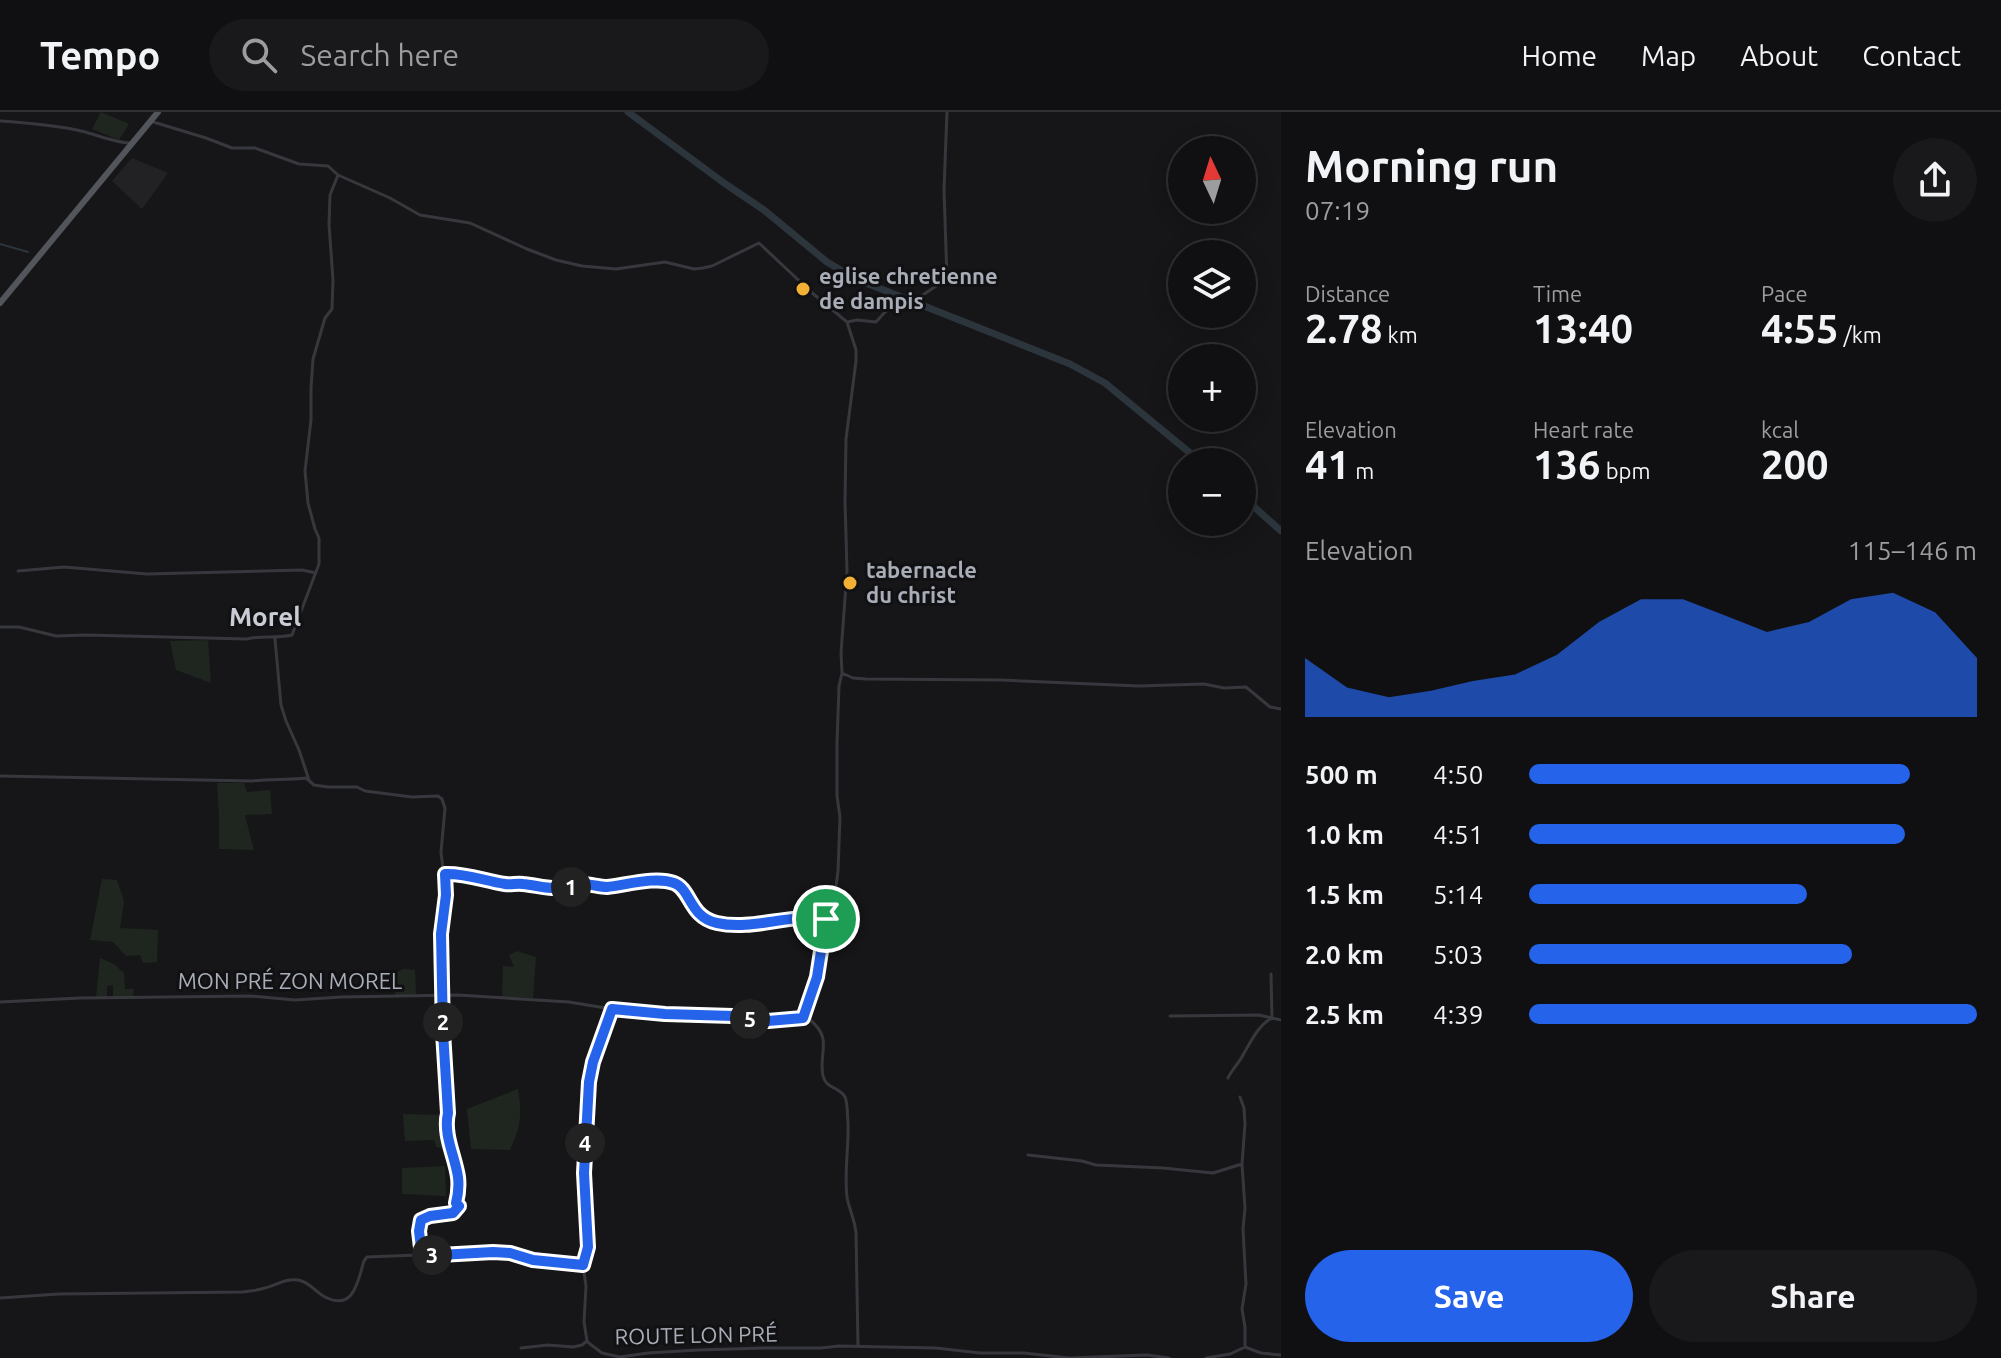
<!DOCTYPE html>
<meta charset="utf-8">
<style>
body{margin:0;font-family:Ubuntu,sans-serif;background:#19191b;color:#f1f3f6;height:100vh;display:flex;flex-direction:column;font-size:30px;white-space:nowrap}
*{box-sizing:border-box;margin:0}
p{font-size:26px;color:#9c9d9f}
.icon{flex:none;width:44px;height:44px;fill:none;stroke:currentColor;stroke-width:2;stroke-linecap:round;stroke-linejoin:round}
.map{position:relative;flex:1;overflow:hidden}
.panel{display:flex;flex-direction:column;background:#101012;width:720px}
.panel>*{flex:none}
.needle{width:52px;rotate:356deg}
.tools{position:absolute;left:1168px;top:24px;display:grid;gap:16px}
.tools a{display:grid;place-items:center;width:88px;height:88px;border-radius:50%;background:#101012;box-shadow:0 4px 20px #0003,0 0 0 2px #303032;font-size:40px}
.pin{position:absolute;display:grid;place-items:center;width:68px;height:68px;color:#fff;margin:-34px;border:4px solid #fff;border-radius:50%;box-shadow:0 2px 8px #0007}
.km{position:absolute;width:40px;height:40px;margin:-20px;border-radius:50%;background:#222;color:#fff;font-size:22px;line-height:40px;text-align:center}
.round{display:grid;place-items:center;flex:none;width:84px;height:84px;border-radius:42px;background:#19191b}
.summary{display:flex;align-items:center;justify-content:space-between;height:136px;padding:0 24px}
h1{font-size:44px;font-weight:700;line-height:60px}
.stats{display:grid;grid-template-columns:repeat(3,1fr);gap:12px;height:136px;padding:8px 24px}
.stats div{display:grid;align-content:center}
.stats b{font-size:40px;font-weight:700}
.stats small{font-size:22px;font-weight:400}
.stats p{font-size:22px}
.chart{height:224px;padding:16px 24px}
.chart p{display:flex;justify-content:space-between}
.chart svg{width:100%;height:144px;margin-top:8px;fill:#2563eb;opacity:.7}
.action{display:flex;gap:16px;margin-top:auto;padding:16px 24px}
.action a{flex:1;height:92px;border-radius:48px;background:#2563eb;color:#fff;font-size:32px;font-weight:700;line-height:92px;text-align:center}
.action a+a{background:#19191b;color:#f1f3f6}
ul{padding:0 24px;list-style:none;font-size:26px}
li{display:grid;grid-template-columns:128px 96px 1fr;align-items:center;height:60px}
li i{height:20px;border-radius:10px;background:#2563eb}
header{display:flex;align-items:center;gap:48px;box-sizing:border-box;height:112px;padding:0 40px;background:#101012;border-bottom:2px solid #303032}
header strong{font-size:38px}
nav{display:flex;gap:44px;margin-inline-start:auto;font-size:28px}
.search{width:560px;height:72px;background:#19191b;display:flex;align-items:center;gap:20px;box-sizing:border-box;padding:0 28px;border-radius:44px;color:#9c9d9f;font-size:30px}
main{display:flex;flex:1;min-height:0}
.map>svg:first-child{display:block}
.built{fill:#222225}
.green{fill:#1e261f}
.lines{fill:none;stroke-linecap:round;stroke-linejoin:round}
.stream{stroke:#2c353c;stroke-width:2}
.river{stroke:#2c353c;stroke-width:7}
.street{stroke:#37383d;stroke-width:3}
.primary{stroke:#53555c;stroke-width:6}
.route-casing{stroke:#fff;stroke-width:16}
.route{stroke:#2563eb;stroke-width:10}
.poi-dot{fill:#f2b134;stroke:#111113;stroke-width:3}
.labels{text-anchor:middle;stroke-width:6;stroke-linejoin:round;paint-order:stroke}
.poi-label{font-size:22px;font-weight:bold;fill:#a8adb8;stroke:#111113;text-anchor:start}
.street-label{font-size:22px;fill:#a8adb8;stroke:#111113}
.quarter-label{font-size:26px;font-weight:bold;fill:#c9ccd4;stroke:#111113}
</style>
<header>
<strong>Tempo</strong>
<div class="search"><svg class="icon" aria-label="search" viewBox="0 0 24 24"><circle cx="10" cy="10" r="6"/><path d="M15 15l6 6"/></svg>Search here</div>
<nav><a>Home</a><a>Map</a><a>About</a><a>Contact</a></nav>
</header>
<main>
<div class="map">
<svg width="1281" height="1246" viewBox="0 0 1281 1246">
<rect width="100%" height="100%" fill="#161618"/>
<!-- built -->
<path class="built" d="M132 46 168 61 142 97 112 69Z"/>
<!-- green -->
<path class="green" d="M101 0 129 12 119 28 92 17Z
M208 528 211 571 176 558 170 529Z
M217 671H244L247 680 270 678 272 702 245 703 254 738 219 737V703Z
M102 767 117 768 124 789 120 816 158 818 157 850 143 851 140 843 126 844 113 830 90 828Z
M517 839 536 845 533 886 502 885 503 854 514 855 509 843Z
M100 846 114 852 124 861 125 877H134L133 884H113V873L107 874V885H96Z
M404 857 415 858 416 883H396L389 863Z
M518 977C522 1003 521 1014 510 1038L471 1037 467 997Z
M403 1002 444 1003 448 1037 436 1035 434 1028 405 1029Z
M445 1054 446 1084 402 1082V1056Z"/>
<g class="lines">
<!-- stream -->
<path class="stream" d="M0 132 28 140"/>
<!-- river -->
<path class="river" d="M628 0 724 71 764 98 827 150 856 167 1070 252 1105 271 1201 350
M1242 384 1281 419"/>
<!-- street -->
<path class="street" d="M0 9C27 11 55 13 81 19 98 23 112 30 130 31
M150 9 206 26 232 36H255L299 52 328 54 338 63 390 86 420 103 470 111 527 137 556 148 582 154 616 157 665 150 694 157 703 156 712 154 759 131 811 180 847 210 856 238V249L846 327 845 389 847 459 841 541 842 561 839 574 837 631V684L840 705 838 759 835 782 826 807 817 865 803 906
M847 210 857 208 876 210 885 200 895 193 915 188 947 167 944 78 947 0
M18 459 64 455 147 462 302 458 316 461
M0 515H19L56 524 86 523 247 527C264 523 274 527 292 523L319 452V426L315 417 308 391 305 359 311 308V276L313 247 325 206 332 197 333 168 329 112 330 83 338 63
M275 527 281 593 286 609 299 638 309 668
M842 561 853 566 866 567 1001 568 1139 574 1204 572 1224 576 1246 575 1270 595 1281 597
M0 664 252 669C270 667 288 668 306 666L314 673 328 675H357L365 679 412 685 438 684 442 687 445 696 441 740 446 783 441 822 443 920 448 1001C443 1023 455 1044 458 1065 459 1073 458 1083 456 1091L459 1094 453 1101 430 1104 421 1108 419 1119 422 1144
M445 762C465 761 485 769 505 772 511 773 517 771 523 772 535 773 547 777 559 776 567 776 575 771 583 772 591 772 599 775 607 775 626 773 656 764 674 771 691 777 689 805 717 811 753 818 790 800 826 807
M0 890 80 886 250 884 295 888 341 885 458 883 569 890 630 900 665 902 733 904 781 909 809 907C834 927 818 940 823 964 826 977 840 975 845 985 848 992 847 1002 848 1010 849 1035 844 1060 847 1085 849 1097 855 1108 856 1121L858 1234
M1170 904 1259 903 1281 908
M1228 966C1232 957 1239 951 1243 943 1250 931 1259 912 1272 906L1271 862
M1240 985 1244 996 1245 1012 1242 1052 1245 1096 1243 1117 1246 1172 1242 1197 1245 1215V1235
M1028 1043 1082 1049 1096 1053 1163 1056 1213 1061 1242 1052
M583 1153 588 1135 584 1061 589 970 593 950 612 898
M0 1186 59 1182 242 1180C248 1179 255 1179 261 1177 274 1175 284 1166 298 1168 310 1170 315 1180 325 1185 355 1200 358 1167 364 1149L367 1145 493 1140 510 1141 533 1148 583 1153 586 1174 584 1210 587 1229 590 1232 602 1241 620 1245 648 1241 698 1238 765 1236H821L839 1234 936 1236 980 1241H1024L1069 1246 1147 1243 1169 1246
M521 1236 548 1233 573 1235 582 1233 587 1229
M1206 1246 1230 1242 1245 1235 1261 1241 1281 1243"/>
<!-- primary -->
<path class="primary" d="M0 191 158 0"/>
</g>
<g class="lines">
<defs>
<path id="route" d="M445 762C465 761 485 769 505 772 511 773 517 771 523 772 535 773 547 777 559 776 567 776 575 771 583 772 591 772 599 775 607 775 626 773 656 764 674 771 691 777 689 805 717 811 753 819 790 801 826 807L817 865 803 906 768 909 733 904 665 902 612 897 593 950 589 970 584 1061 588 1135 583 1153 533 1148 510 1141 493 1140 422 1144 419 1119 421 1108 430 1104 453 1101 459 1094 456 1091C458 1083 459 1073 458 1065 455 1044 443 1023 448 1001L443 920 441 822 446 783Z"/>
</defs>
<!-- route casing -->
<use href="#route" class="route-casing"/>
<!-- route -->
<use href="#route" class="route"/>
</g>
<!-- markers -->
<g class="poi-dot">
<circle cx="803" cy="177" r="8"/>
<circle cx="850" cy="471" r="8"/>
</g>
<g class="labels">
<!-- poi labels -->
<g class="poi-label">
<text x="819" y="172">eglise chretienne<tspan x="819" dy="25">de dampis</tspan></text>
<text x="866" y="466">tabernacle<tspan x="866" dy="25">du christ</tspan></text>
</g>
<!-- street labels -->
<g class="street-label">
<text x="290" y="877">MON PRÉ ZON MOREL</text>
<text transform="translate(696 1223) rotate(-1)" y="8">ROUTE LON PRÉ</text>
</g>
<!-- quarter labels -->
<g class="quarter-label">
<text x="265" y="514">Morel</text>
</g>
</g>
</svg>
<div class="tools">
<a><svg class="needle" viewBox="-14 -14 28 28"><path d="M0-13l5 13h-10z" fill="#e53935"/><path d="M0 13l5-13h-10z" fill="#9c9d9f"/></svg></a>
<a><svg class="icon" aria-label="layers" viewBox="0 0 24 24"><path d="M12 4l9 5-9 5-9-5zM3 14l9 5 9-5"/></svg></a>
<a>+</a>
<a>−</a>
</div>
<div class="pin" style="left:826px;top:807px;background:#1e9e55"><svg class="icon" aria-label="arrive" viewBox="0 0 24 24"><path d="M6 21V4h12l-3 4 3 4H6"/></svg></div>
<b class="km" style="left:571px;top:775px">1</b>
<b class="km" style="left:443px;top:910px">2</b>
<b class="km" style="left:432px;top:1143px">3</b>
<b class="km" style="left:585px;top:1031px">4</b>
<b class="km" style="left:750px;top:907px">5</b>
</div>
<section class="panel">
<div class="summary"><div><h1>Morning run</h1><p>07:19</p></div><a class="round"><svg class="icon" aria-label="share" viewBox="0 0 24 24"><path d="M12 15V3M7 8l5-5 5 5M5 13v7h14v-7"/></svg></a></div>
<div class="stats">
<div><p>Distance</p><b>2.78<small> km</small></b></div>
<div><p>Time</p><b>13:40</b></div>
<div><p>Pace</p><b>4:55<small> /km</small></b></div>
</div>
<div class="stats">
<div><p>Elevation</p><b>41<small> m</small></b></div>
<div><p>Heart rate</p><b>136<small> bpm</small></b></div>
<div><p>kcal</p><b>200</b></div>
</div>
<div class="chart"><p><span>Elevation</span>115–146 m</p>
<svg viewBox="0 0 160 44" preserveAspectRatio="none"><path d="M0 44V26L10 35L20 38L30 36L40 33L50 31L60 25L70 15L80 8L90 8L100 13L110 18L120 15L130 8L140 6L150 12L160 26V44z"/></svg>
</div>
<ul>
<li><b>500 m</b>4:50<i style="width:85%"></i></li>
<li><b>1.0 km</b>4:51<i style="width:84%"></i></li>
<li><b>1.5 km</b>5:14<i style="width:62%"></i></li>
<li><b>2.0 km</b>5:03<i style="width:72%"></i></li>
<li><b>2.5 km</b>4:39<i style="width:100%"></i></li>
</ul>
<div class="action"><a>Save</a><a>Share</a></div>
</section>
</main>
